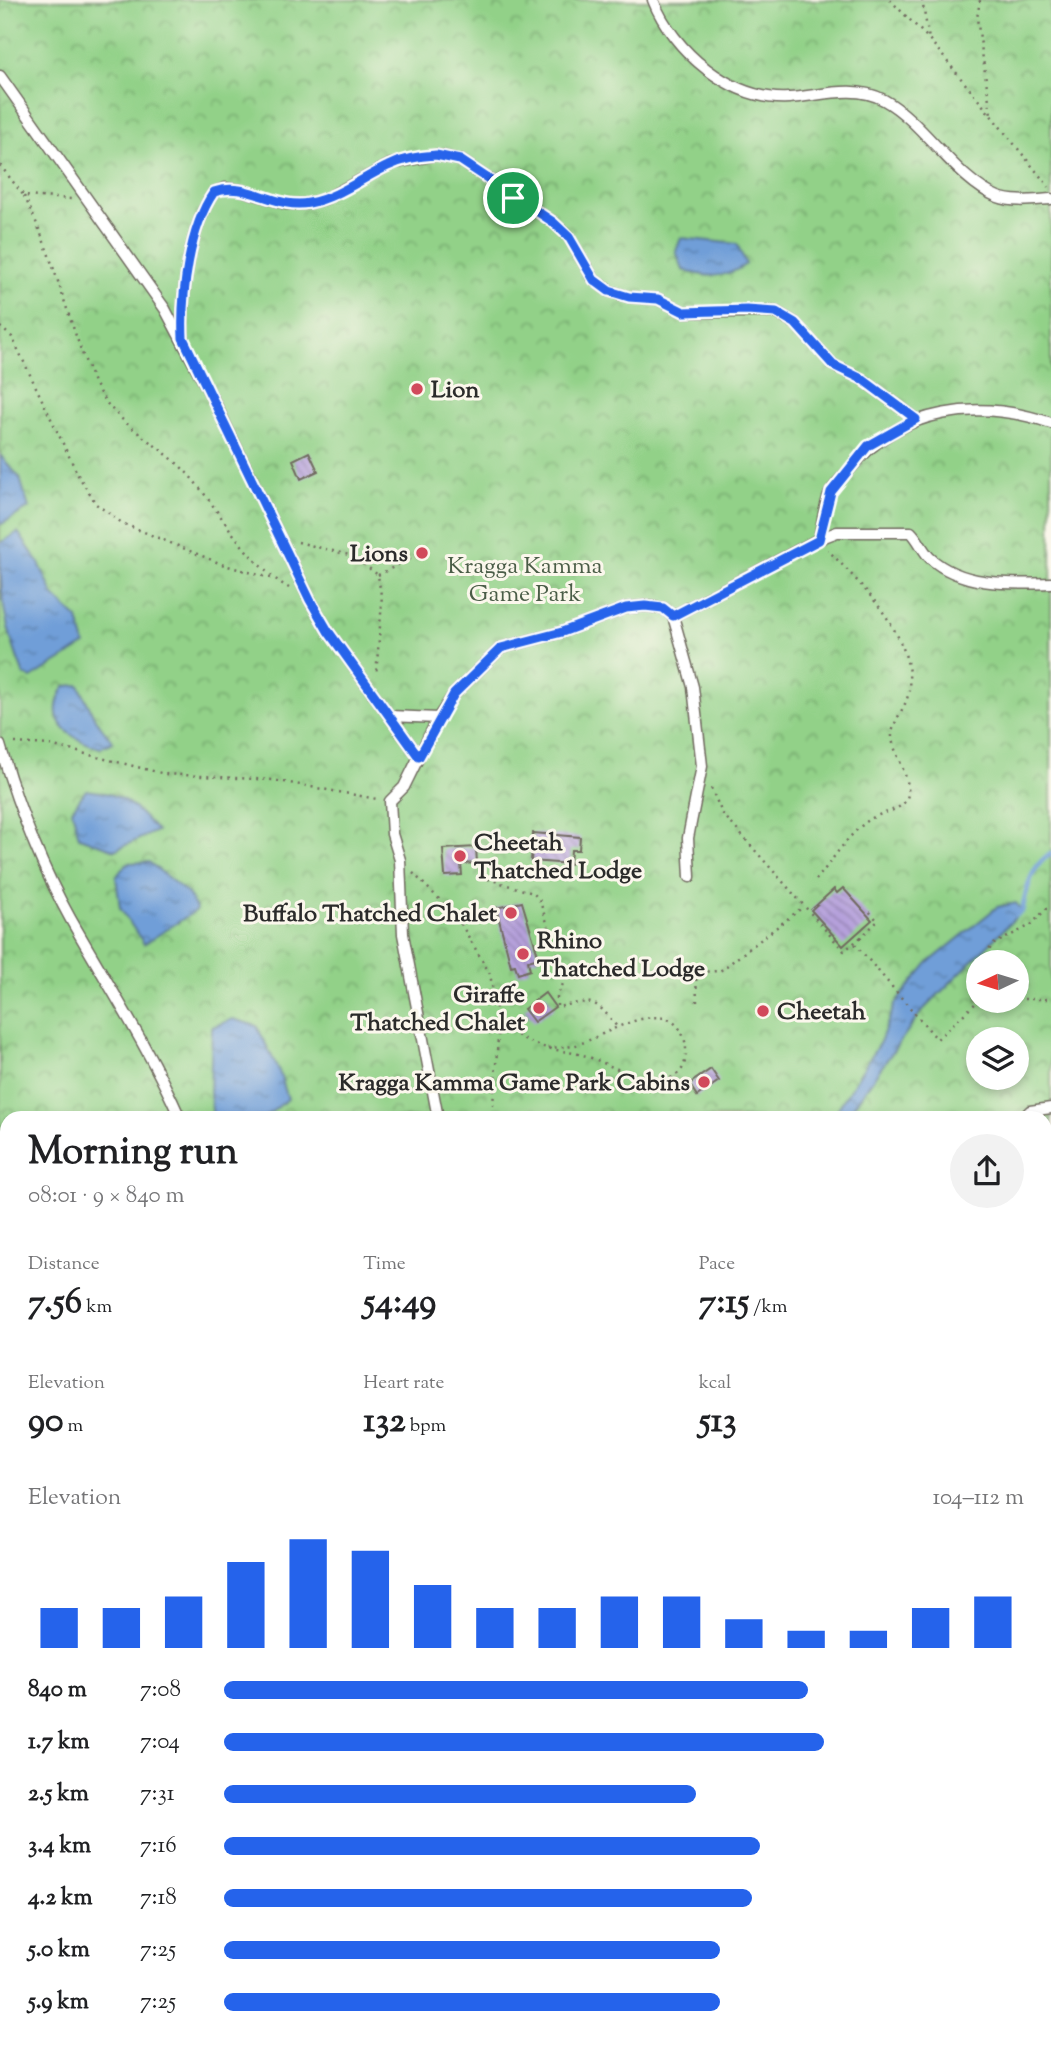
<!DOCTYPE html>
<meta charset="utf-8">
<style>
body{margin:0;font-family:"Sorts Mill Goudy",serif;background:#f2f2f2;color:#202124;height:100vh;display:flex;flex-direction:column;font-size:26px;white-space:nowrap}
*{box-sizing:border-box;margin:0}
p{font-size:23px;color:#757577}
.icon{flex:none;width:38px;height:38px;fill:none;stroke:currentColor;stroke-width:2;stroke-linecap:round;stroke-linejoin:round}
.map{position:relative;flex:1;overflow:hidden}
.panel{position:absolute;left:0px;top:1111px;width:1052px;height:936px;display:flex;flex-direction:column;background:#fff;border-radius:21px 21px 0 0;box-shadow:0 4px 10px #0003}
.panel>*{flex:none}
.needle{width:46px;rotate:266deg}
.controls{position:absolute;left:966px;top:950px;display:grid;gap:14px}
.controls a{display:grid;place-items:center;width:63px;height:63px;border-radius:50%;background:#fff;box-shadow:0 4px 10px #0003;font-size:35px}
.pin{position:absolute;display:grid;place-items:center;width:60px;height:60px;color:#fff;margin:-30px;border:4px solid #fff;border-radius:50%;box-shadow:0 2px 7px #0007}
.round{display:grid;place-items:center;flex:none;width:74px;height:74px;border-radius:37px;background:#f2f2f2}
.summary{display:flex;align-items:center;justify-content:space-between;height:119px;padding:0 28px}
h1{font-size:38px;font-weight:700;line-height:52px}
.metrics{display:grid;grid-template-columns:repeat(3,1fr);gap:10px;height:119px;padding:7px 28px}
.metrics div{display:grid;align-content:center}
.metrics b{font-size:35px;font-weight:700}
.metrics small{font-size:19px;font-weight:400}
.metrics p{font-size:19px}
.chart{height:196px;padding:14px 28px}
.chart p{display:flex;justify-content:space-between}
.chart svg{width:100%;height:126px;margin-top:7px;stroke:#2563eb;stroke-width:6}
ul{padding:0 28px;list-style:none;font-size:23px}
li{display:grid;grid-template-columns:112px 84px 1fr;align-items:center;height:52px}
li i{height:18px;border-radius:9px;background:#2563eb}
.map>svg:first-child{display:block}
.park{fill:url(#park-crowns);stroke:#5e7e5a;stroke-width:2;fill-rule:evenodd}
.water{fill:url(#water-ripples);stroke:#4d6482;stroke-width:2}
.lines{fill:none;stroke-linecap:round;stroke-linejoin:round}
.stream{stroke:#6f9ed8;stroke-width:5}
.building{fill:url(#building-back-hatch)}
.lane-casing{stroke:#716b61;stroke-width:13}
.path{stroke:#716b61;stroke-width:2.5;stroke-dasharray:2 5;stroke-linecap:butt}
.lane{stroke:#fff;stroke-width:10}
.route-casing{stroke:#fff;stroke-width:14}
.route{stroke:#2563eb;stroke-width:9}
.poi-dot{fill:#d1495b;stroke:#fbf7ec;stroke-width:2.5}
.labels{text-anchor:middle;stroke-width:6;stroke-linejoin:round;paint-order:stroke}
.poi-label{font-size:24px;font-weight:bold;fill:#2b2b2b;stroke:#fbf7ec;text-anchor:start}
.park-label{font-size:24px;fill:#4a5d47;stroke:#fbf7ec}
</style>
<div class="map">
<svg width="1051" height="2046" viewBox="0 0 1051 2046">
<defs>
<pattern id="park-crowns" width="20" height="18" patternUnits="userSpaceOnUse" patternTransform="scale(1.75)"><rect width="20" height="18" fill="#92d188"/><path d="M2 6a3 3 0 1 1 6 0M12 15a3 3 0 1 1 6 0" fill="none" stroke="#77aa6f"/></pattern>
<pattern id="water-ripples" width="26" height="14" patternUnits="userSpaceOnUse" patternTransform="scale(1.75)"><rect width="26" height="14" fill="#6f9ed8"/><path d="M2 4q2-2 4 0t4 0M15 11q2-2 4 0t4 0" fill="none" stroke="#5b81af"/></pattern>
<pattern id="building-back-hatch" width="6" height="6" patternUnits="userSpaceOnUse" patternTransform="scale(1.75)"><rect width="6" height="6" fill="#b6a1dc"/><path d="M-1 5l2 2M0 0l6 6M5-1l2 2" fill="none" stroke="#9483b3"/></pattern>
</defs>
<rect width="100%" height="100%" fill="#fbf7ec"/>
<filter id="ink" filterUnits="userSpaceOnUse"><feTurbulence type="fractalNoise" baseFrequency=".0143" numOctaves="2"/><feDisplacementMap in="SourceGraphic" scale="14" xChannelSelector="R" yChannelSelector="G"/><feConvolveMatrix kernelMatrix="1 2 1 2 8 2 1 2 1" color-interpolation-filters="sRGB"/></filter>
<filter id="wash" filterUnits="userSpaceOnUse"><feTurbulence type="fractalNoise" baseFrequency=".00686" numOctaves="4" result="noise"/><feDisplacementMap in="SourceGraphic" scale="28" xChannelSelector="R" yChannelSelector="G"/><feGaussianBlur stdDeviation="1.57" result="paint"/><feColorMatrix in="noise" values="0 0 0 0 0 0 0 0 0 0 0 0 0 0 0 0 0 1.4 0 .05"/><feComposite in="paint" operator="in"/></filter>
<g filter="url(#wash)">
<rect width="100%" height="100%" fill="#f3e2c6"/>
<!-- park -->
<path class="park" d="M0 0H1051V2046H0ZM978 962H1017V1001H978ZM978 1040H1017V1078H978ZM7 1118H1045V2040H7Z"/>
<!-- water -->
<path class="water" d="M681 238 737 244 746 264C726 279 707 278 683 270L676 251Z
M0 455 20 478 29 508 0 525Z
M18 532 39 563 54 596 78 619 85 645 31 678 24 675C4 626 0 596 0 543Z
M79 685 94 717 113 742 100 748C68 738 43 720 65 686Z
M86 790C125 794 131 804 157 831L115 850 79 837 72 810Z
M149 862 188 894 197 910 144 944 120 908 116 877 127 863Z
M1016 903 1022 911 922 1011 845 1118H832L880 1042 895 1004 927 964 997 907Z
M233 1019 257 1026 279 1071 288 1099 264 1118H213L210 1095 212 1027Z
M424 2041 547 2040 548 2046H415Z"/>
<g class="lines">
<!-- stream -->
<path class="stream" d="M1016 915 1022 911C1026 892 1031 864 1051 854
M0 1605 7 1600"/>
</g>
<g id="blocks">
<!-- building -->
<path class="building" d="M309 452 318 471 301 479 293 460Z
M533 833 580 837 579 850H571L570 864 531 861Z
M476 847 477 863 461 864 462 875 445 876 443 849Z
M843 888 872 920 843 946 811 910 834 889 837 893Z
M522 902 539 958 528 961 530 970 518 974 515 965 511 966 496 908Z
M545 993 555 1007 534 1022 524 1009Z
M711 1069 719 1081 697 1096 689 1084Z"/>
</g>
</g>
<g filter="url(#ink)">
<use href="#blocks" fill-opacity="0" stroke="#716b61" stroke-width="2"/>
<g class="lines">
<defs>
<path id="lane" d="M653 0C673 51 731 101 789 98 820 96 854 84 884 100 924 122 957 181 998 197 1014 203 1034 200 1051 199
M0 76 165 309 217 407 310 600 328 631 419 757
M183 338C181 295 189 228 214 192L225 188 241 190 286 204H306L325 199 391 164 436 155 460 160 553 222 569 237 594 280 609 291 629 297 658 299 684 312H776L795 323 833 365 862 379 916 419
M819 539 837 532H911C919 540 923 551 930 558 962 587 1012 584 1051 583
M673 616 693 687 702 766 688 838 690 877
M390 716 438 718
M0 745C17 804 40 864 70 918 108 985 149 1048 180 1118
M438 1118 403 934 400 860 392 834 390 801 404 787 438 718 454 694 501 648 562 632 626 608 645 606 663 608 673 616 819 539C822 525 824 506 830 493 835 484 844 475 851 468 901 407 980 399 1051 423
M1023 1118 1030 1111 1051 1108
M1045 1393 1051 1392
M0 1528 7 1529
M1045 1651H1051
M0 1837 7 1833"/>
</defs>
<!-- lane casing -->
<use href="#lane" class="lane-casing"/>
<!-- path -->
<path class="path" d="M890 0 929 39 1049 187
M922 0 929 39
M980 0 977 18 991 114
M0 165 24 196 72 199
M24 196C54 255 67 320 93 380 111 423 157 441 187 473 221 510 244 562 289 588
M0 327 12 337 78 475 96 504 122 523 224 565 274 579
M298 542 353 556 378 575 382 602 376 675
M378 575 422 553
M15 743 50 745 165 774 273 780 377 799
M711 788 722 813 844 951 860 938 856 934
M413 873 457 917 490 974 499 1025 492 1118
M488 879 533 893 539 899 566 978 720 971 803 907
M816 880C832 861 848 834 869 820 880 812 899 812 906 800 915 784 894 755 892 738 891 721 908 707 909 689 914 634 863 587 828 550
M860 938 878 921 867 909
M855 944 937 1039 978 1001
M983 962 992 945 1031 925 1046 909 1051 908
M696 972 697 1003
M566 978 557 996V1007C593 1000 594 997 617 1027
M1017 999H1051
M499 1025C514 1033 530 1044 547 1048 559 1051 571 1052 583 1055 607 1062 662 1097 682 1069 687 1061 687 1046 684 1038 668 991 604 1037 576 1045 566 1048 555 1047 544 1048
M1045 1208 1051 1212
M0 1965 7 1977
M39 2040 41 2046
M363 2040 374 2046"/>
<!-- lane -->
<use href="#lane" class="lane"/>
</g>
</g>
<g class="lines" filter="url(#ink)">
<defs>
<path id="route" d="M436 155 460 160 553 222 569 237 594 280 609 291 629 297 658 299 684 312 747 310 776 312 795 323 833 365 862 379 916 419 868 446 831 492 819 540 673 616 663 608 645 606 626 608 562 632 501 648 454 694 419 757 328 631 310 600 183 338C181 295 189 228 214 192 246 180 276 210 309 203 337 198 362 178 388 166 402 159 420 156 436 155Z"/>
</defs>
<!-- route casing -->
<use href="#route" class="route-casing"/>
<!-- route -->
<use href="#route" class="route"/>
</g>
<!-- markers -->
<g class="poi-dot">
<circle cx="417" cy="389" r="7"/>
<circle cx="422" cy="553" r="7"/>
<circle cx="460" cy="856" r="7"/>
<circle cx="511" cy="913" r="7"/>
<circle cx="523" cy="954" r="7"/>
<circle cx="539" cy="1008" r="7"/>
<circle cx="763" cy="1011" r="7"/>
<circle cx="704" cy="1082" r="7"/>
</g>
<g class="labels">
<!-- poi labels -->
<g class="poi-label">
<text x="431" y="397">Lion</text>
<text x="408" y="561" text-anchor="end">Lions</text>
<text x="474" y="850">Cheetah<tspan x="474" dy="28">Thatched Lodge</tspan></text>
<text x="497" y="921" text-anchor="end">Buffalo Thatched Chalet</text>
<text x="537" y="948">Rhino<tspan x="537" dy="28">Thatched Lodge</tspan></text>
<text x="525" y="1002" text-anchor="end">Giraffe<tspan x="525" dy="28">Thatched Chalet</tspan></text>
<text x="777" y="1019">Cheetah</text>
<text x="690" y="1090" text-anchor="end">Kragga Kamma Game Park Cabins</text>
</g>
<!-- park labels -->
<g class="park-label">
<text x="525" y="573">Kragga Kamma<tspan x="525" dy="28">Game Park</tspan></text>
</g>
</g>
</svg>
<div class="controls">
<a><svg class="needle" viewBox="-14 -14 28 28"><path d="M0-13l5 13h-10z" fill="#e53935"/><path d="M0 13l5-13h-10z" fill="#757577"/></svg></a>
<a><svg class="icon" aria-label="layers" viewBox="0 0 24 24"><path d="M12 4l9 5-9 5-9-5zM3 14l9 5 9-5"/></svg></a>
</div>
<div class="pin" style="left:513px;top:198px;background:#1e9e55"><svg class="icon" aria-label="arrive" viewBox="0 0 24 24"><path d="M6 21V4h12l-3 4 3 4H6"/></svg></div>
<section class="panel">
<div class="summary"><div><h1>Morning run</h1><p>08:01 · 9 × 840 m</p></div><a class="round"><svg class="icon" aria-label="share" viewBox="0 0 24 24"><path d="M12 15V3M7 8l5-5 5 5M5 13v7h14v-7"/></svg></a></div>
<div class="metrics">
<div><p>Distance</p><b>7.56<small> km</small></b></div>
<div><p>Time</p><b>54:49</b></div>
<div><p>Pace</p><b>7:15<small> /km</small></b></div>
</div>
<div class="metrics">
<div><p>Elevation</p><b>90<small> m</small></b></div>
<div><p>Heart rate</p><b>132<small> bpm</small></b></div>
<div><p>kcal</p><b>513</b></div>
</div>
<div class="chart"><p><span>Elevation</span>104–112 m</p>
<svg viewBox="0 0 160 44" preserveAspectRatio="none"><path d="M5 44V30M15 44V30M25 44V26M35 44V14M45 44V6M55 44V10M65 44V22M75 44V30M85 44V30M95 44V26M105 44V26M115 44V34M125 44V38M135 44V38M145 44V30M155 44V26"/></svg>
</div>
<ul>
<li><b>840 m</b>7:08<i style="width:73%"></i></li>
<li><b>1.7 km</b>7:04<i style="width:75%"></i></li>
<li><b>2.5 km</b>7:31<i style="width:59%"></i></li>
<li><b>3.4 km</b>7:16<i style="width:67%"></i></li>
<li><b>4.2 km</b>7:18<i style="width:66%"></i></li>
<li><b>5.0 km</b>7:25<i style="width:62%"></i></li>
<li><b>5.9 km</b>7:25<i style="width:62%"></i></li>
</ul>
</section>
</div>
